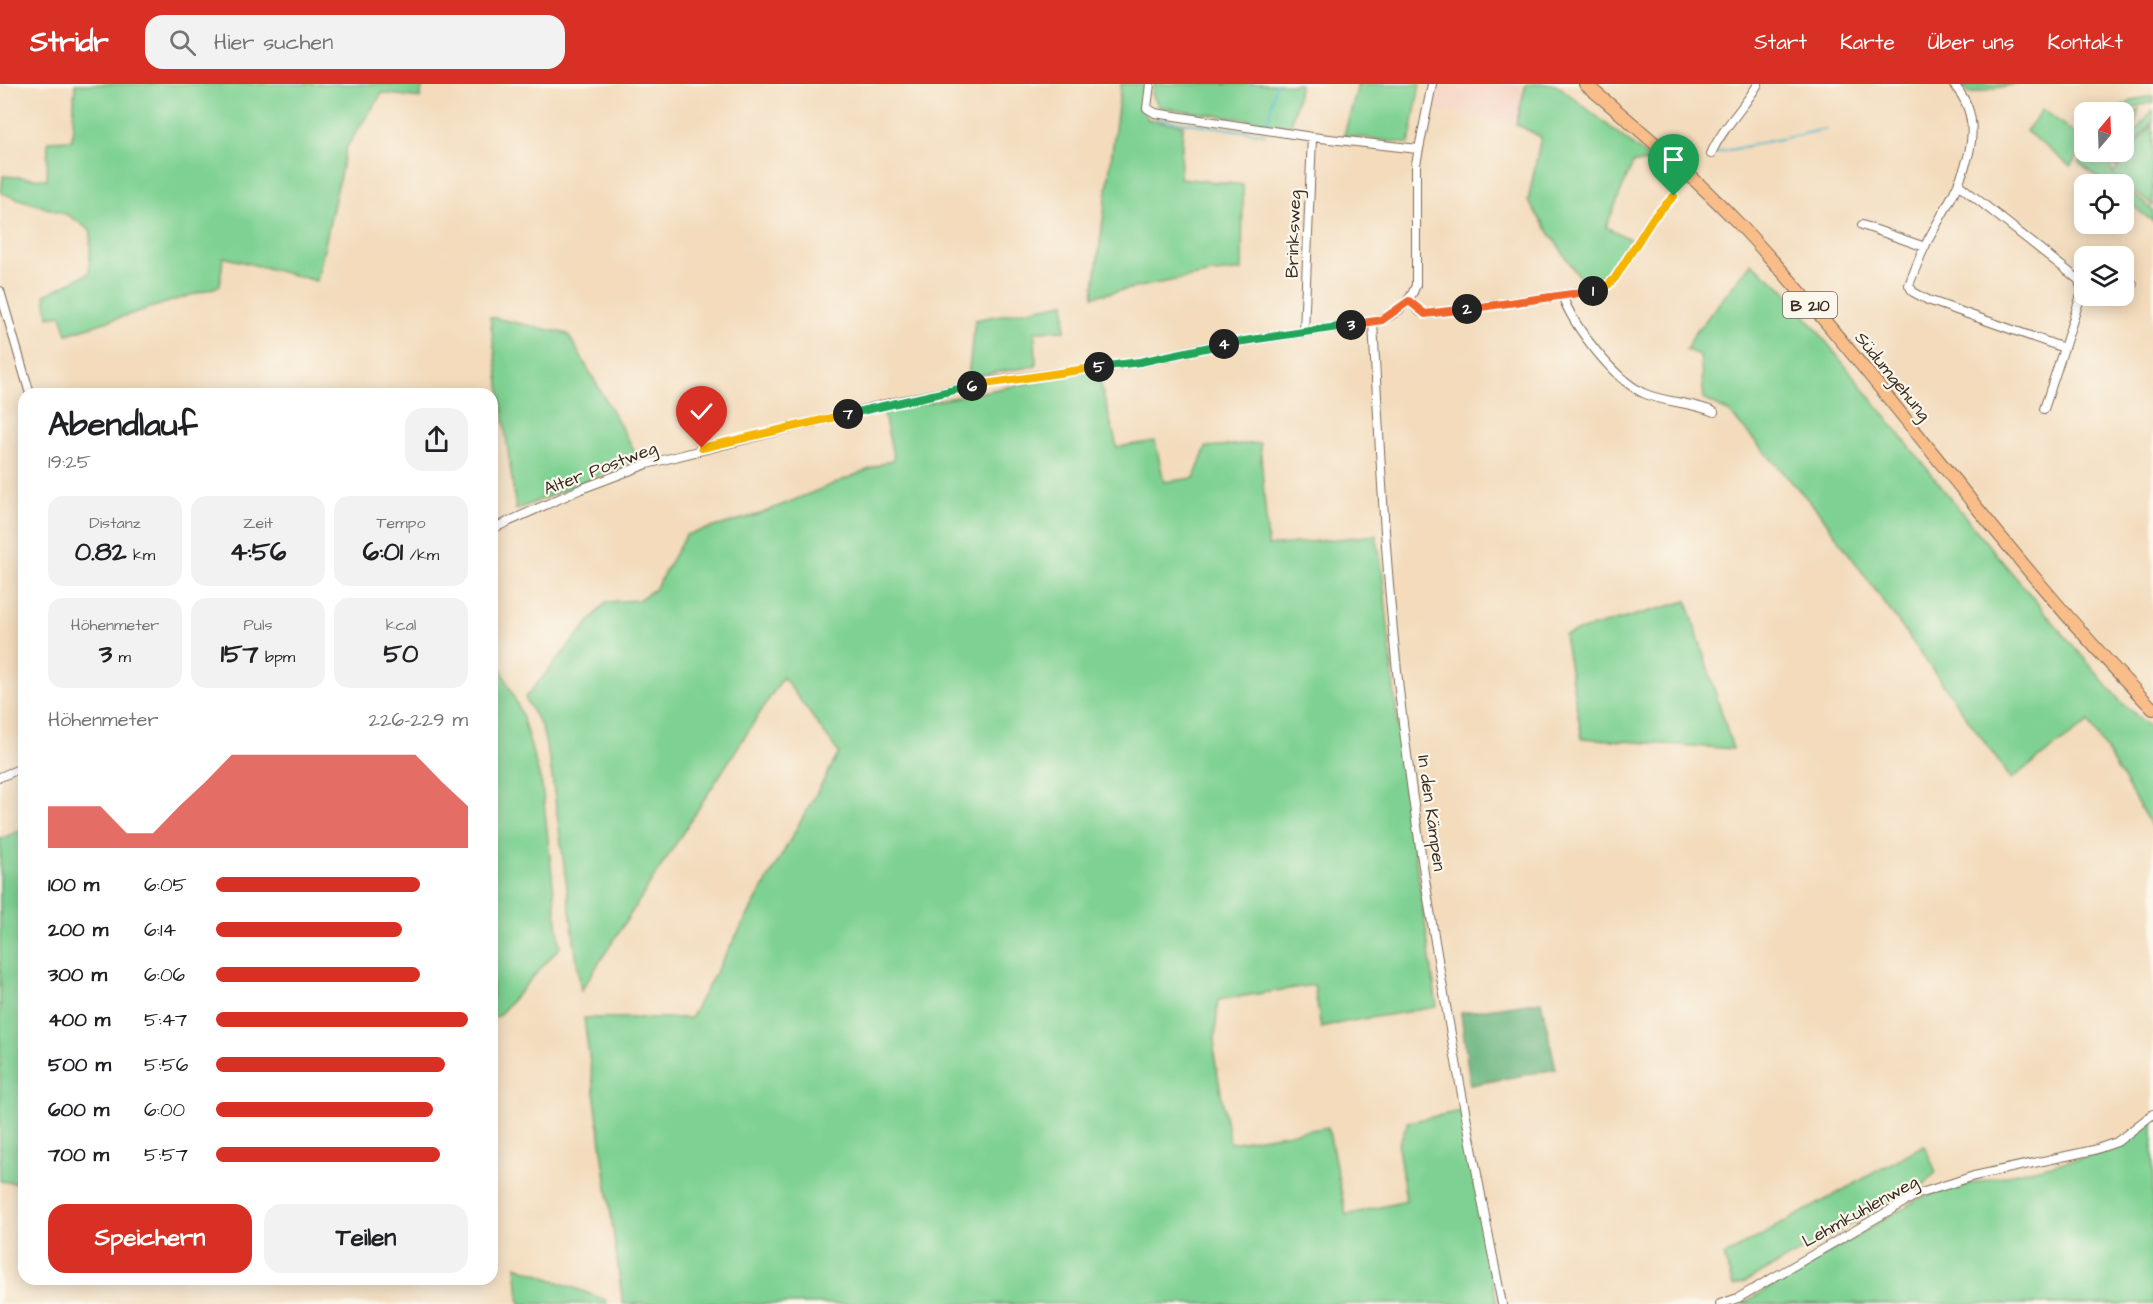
<!DOCTYPE html>
<html lang="de">
<meta charset="utf-8">
<style>
body{margin:0;font-family:"Architects Daughter",sans-serif;background:#f2f2f2;color:#202124;height:100vh;display:flex;flex-direction:column;font-size:22px;white-space:nowrap}
*{box-sizing:border-box;margin:0}
p{font-size:20px;color:#757577}
.icon{flex:none;width:33px;height:33px;fill:none;stroke:currentColor;stroke-width:2;stroke-linecap:round;stroke-linejoin:round}
.map{position:relative;flex:1;overflow:hidden}
.panel{position:absolute;left:18px;top:304px;width:480px;height:897px;display:flex;flex-direction:column;background:#fff;border-radius:18px;box-shadow:0 3px 15px #0003}
.panel>*{flex:none}
.needle{width:39px;rotate:19deg}
.controls{position:absolute;left:2074px;top:18px;display:grid;gap:12px}
.controls a{display:grid;place-items:center;width:60px;height:60px;border-radius:12px;background:#fff;box-shadow:0 3px 15px #0003;font-size:30px}
.pin{position:absolute;display:grid;place-items:center;width:51px;height:51px;color:#fff;margin:-62px -26px;border-radius:50% 50% 50% 0;rotate:-45deg;box-shadow:0 0 6px #0007}
.pin .icon{rotate:45deg}
.km{position:absolute;width:30px;height:30px;margin:-15px;border-radius:50%;background:#222;color:#fff;font-size:16px;line-height:30px;text-align:center}
.round{display:grid;place-items:center;flex:none;width:63px;height:63px;border-radius:18px;background:#f2f2f2}
.overview{display:flex;align-items:center;justify-content:space-between;height:102px;padding:0 30px}
h1{font-size:33px;font-weight:800;line-height:45px}
.stats{display:grid;grid-template-columns:repeat(3,1fr);gap:9px;height:102px;padding:6px 30px}
.stats div{display:grid;align-content:center;border-radius:15px;background:#f2f2f2;text-align:center}
.stats b{font-size:26px;font-weight:800}
.stats small{font-size:16px;font-weight:400}
.stats p{font-size:16px}
.chart{height:168px;padding:12px 30px}
.chart p{display:flex;justify-content:space-between}
.chart svg{width:100%;height:108px;margin-top:6px;fill:#d93025;opacity:.7}
.button{display:flex;gap:12px;margin-top:auto;padding:12px 30px}
.button a{flex:1;height:69px;border-radius:18px;background:#d93025;color:#fff;font-size:24px;font-weight:800;line-height:69px;text-align:center}
.button a+a{background:#f2f2f2;color:#202124}
ul{padding:0 30px;list-style:none;font-size:20px}
li{display:grid;grid-template-columns:96px 72px 1fr;align-items:center;height:45px}
li i{height:15px;border-radius:8px;background:#d93025}
header{display:flex;align-items:center;gap:36px;box-sizing:border-box;height:84px;padding:0 30px;background:#d93025;color:#fff}
header strong{font-size:28px}
nav{display:flex;gap:33px;margin-inline-start:auto;font-size:21px}
.search{width:420px;height:54px;background:#f2f2f2;display:flex;align-items:center;gap:15px;box-sizing:border-box;padding:0 21px;border-radius:18px;color:#757577;font-size:22px}
.map>svg:first-child{display:block}
.built{fill:#f5d3c2}
.green{fill:#7ed192;stroke:#5c7e58;stroke-width:1.5}
.forest{fill:#66b37c;stroke:#506e4d;stroke-width:1.5}
.lines{fill:none;stroke-linecap:round;stroke-linejoin:round}
.stream{stroke:#50bacc;stroke-width:2}
.street-casing{stroke:#7b6855;stroke-width:10}
.primary-casing{stroke:#7b6855;stroke-width:14}
.street{stroke:#fff;stroke-width:8}
.primary{stroke:#f9bd89;stroke-width:12}
.split-1-casing{stroke:#fff;stroke-width:12}
.split-2-casing{stroke:#fff;stroke-width:12}
.split-3-casing{stroke:#fff;stroke-width:12}
.split-4-casing{stroke:#fff;stroke-width:12}
.split-5-casing{stroke:#fff;stroke-width:12}
.split-6-casing{stroke:#fff;stroke-width:12}
.split-7-casing{stroke:#fff;stroke-width:12}
.split-8-casing{stroke:#fff;stroke-width:12}
.split-1{stroke:#f5b400;stroke-width:8}
.split-2{stroke:#f0652b;stroke-width:8}
.split-3{stroke:#f0652b;stroke-width:8}
.split-4{stroke:#22a559;stroke-width:8}
.split-5{stroke:#22a559;stroke-width:8}
.split-6{stroke:#f5b400;stroke-width:8}
.split-7{stroke:#22a559;stroke-width:8}
.split-8{stroke:#f5b400;stroke-width:8}
.labels{text-anchor:middle;stroke-width:4.5;stroke-linejoin:round;paint-order:stroke}
.shield{fill:#fbf7ec;stroke:#75685c;stroke-width:1.5}
.shield-label{font-size:16px;font-weight:bold;fill:#3b2a1e}
.street-label{font-size:18px;fill:#3b2a1e;stroke:#fbf7ec}
</style>
<header>
<strong>Stridr</strong>
<div class="search"><svg class="icon" aria-label="search" viewBox="0 0 24 24"><circle cx="10" cy="10" r="6"/><path d="M15 15l6 6"/></svg>Hier suchen</div>
<nav><a>Start</a><a>Karte</a><a>Über uns</a><a>Kontakt</a></nav>
</header>
<div class="map">
<svg width="2153" height="1220" viewBox="0 0 2153 1220">
<rect width="100%" height="100%" fill="#fbf7ec"/>
<filter id="ink" filterUnits="userSpaceOnUse"><feTurbulence type="fractalNoise" baseFrequency=".0167" numOctaves="2"/><feDisplacementMap in="SourceGraphic" scale="12" xChannelSelector="R" yChannelSelector="G"/><feConvolveMatrix kernelMatrix="1 2 1 2 8 2 1 2 1" color-interpolation-filters="sRGB"/></filter>
<filter id="wash" filterUnits="userSpaceOnUse"><feTurbulence type="fractalNoise" baseFrequency=".008" numOctaves="4" result="noise"/><feDisplacementMap in="SourceGraphic" scale="24" xChannelSelector="R" yChannelSelector="G"/><feGaussianBlur stdDeviation="1.35" result="paint"/><feColorMatrix in="noise" values="0 0 0 0 0 0 0 0 0 0 0 0 0 0 0 0 0 1.4 0 .05"/><feComposite in="paint" operator="in"/></filter>
<g filter="url(#wash)">
<rect width="100%" height="100%" fill="#f3dbbc"/>
<!-- built -->
<path class="built" d="M1439 0H1526L1516 40 1433 26Z"/>
<!-- green -->
<path class="green" d="M75 0H423L420 14 382 9 346 64 317 197 223 173 220 202 67 250 61 231 48 233 45 211 89 189 91 147 68 131 1 109 3 92 47 95 48 57 72 56Z
M1121 0H1145L1142 21 1148 36 1183 41 1180 94 1243 101 1242 186 1206 190 1093 212Z
M1154 0H1300L1291 42 1159 23 1152 10Z
M1355 0H1420L1409 60 1344 51 1358 1Z
M1526 0H1556L1654 78 1633 79 1606 143 1630 155 1603 196 1586 203 1528 117 1541 53 1516 40Z
M1960 0H2015L1970 10Z
M2153 12V19C2138 19 2128 29 2114 28L2133 16Z
M2043 25 2085 58V63L2070 82 2026 47Z
M2139 25 2132 49 2124 54V35Z
M2153 26V37L2116 83 2111 79 2120 68H2124V62Z
M2153 40V122L2115 92 2121 100H2106L2079 79 2085 71 2094 78 2099 68H2106L2113 90Z
M2124 103 2153 126V138L2124 115Z
M1751 179 1785 206 1979 450 2120 617 2153 646V745L2089 638 2011 695 1819 428 1729 328 1704 315 1700 271 1686 266 1693 252Z
M1065 219V246L1035 247 1036 282 968 293 975 236Z
M490 233 568 250 639 375 516 426Z
M1097 286 1117 363 1155 357 1164 398 1194 394 1206 363 1260 359 1268 462 1376 451 1382 483 1400 664 1437 923 1345 938 1321 944 1314 901 1218 916 1214 970 1230 1059 1328 1043 1346 1131 1406 1117 1398 1062 1408 1038 1462 1027 1497 1220H623L584 934H690L839 669 783 593 581 907 550 678 542 644 525 614 606 518 638 516 655 505 686 451 760 430 894 375 883 327Z
M1687 517 1733 665 1582 654 1564 551Z
M492 565 522 631 542 702 560 863 498 932 492 933Z
M24 745V1100L0 1097V755Z
M2153 1037V1220H1742L1920 1114 1951 1104 2095 1071 2122 1061Z
M1924 1061 1936 1088 1926 1099 1745 1198 1733 1202 1724 1172Z
M516 1182 606 1216 607 1220H520Z"/>
<!-- forest -->
<path class="forest" d="M1541 917 1556 985 1470 1001 1461 929Z"/>
<g class="lines">
<!-- stream -->
<path class="stream" d="M1154 34 1265 50
M1267 41 1276 0
M1716 69 1826 45"/>
</g>
</g>
<g filter="url(#ink)">
<g class="lines">
<defs>
<path id="street" d="M1150 0 1147 24 1155 29 1312 53 1418 65
M1953 0C1999 49 1949 115 1925 162 1919 175 1914 188 1909 201L1913 208 1928 216 2064 264 2082 208 2079 196 1958 100
M1711 70C1722 44 1744 24 1758 0
M1862 141 1925 163
M2124 206 2133 200
M0 207 30 310
M1562 211C1573 242 1613 294 1643 309 1665 319 1692 318 1714 328
M1409 217 1420 228 1429 230 1599 206 1615 194 1653 134 1674 112
M1373 238C1380 369 1386 500 1402 631 1426 828 1464 1025 1502 1220
M1304 248 1312 53
M2044 325 2064 264
M492 445 581 405 647 380 881 321 996 297 1141 278 1218 261 1373 238C1394 233 1409 221 1416 201V80L1432 0
M0 693 24 683
M1720 1220 1738 1214 1918 1110 1974 1092 2094 1066 2117 1058 2153 1030"/>
<path id="primary" d="M1585 0C1640 45 1693 92 1742 143 1886 298 2005 474 2153 625"/>
</defs>
<!-- street casing -->
<use href="#street" class="street-casing"/>
<!-- primary casing -->
<use href="#primary" class="primary-casing"/>
<!-- street -->
<use href="#street" class="street"/>
<!-- primary -->
<use href="#primary" class="primary"/>
</g>
</g>
<g class="lines" filter="url(#ink)">
<defs>
<path id="split-1" d="M1593 207 1608 201 1615 194 1653 134 1674 112"/>
<path id="split-2" d="M1467 225 1593 207"/>
<path id="split-3" d="M1351 241 1382 236 1409 217 1425 230 1467 225"/>
<path id="split-4" d="M1224 260 1351 241"/>
<path id="split-5" d="M1099 283 1140 278 1224 260"/>
<path id="split-6" d="M972 302 1099 283"/>
<path id="split-7" d="M848 330 972 302"/>
<path id="split-8" d="M702 364 848 330"/>
</defs>
<!-- split-1 casing -->
<use href="#split-1" class="split-1-casing"/>
<!-- split-2 casing -->
<use href="#split-2" class="split-2-casing"/>
<!-- split-3 casing -->
<use href="#split-3" class="split-3-casing"/>
<!-- split-4 casing -->
<use href="#split-4" class="split-4-casing"/>
<!-- split-5 casing -->
<use href="#split-5" class="split-5-casing"/>
<!-- split-6 casing -->
<use href="#split-6" class="split-6-casing"/>
<!-- split-7 casing -->
<use href="#split-7" class="split-7-casing"/>
<!-- split-8 casing -->
<use href="#split-8" class="split-8-casing"/>
<!-- split-1 -->
<use href="#split-1" class="split-1"/>
<!-- split-2 -->
<use href="#split-2" class="split-2"/>
<!-- split-3 -->
<use href="#split-3" class="split-3"/>
<!-- split-4 -->
<use href="#split-4" class="split-4"/>
<!-- split-5 -->
<use href="#split-5" class="split-5"/>
<!-- split-6 -->
<use href="#split-6" class="split-6"/>
<!-- split-7 -->
<use href="#split-7" class="split-7"/>
<!-- split-8 -->
<use href="#split-8" class="split-8"/>
</g>
<g class="labels">
<!-- shield labels -->
<rect class="shield" x="1783" y="208" width="54" height="26" rx="4.5"/>
<g class="shield-label">
<text x="1810" y="227">B 210</text>
</g>
<!-- street labels -->
<g class="street-label">
<text transform="translate(1293 150) rotate(-88)" y="6">Brinksweg</text>
<text transform="translate(1893 292) rotate(51)" y="6">Südumgehung</text>
<text transform="translate(600 384) rotate(-21)" y="6">Alter Postweg</text>
<text transform="translate(1432 729) rotate(82)" y="6">In den Kämpen</text>
<text transform="translate(1860 1127) rotate(-29)" y="6">Lehmkuhlenweg</text>
</g>
</g>
</svg>
<div class="controls">
<a><svg class="needle" viewBox="-14 -14 28 28"><path d="M0-13l5 13h-10z" fill="#e53935"/><path d="M0 13l5-13h-10z" fill="#757577"/></svg></a>
<a><svg class="icon" aria-label="locate" viewBox="0 0 24 24"><circle cx="12" cy="12" r="6"/><path d="M12 2v4M12 18v4M2 12h4M18 12h4"/></svg></a>
<a><svg class="icon" aria-label="layers" viewBox="0 0 24 24"><path d="M12 4l9 5-9 5-9-5zM3 14l9 5 9-5"/></svg></a>
</div>
<div class="pin" style="left:1674px;top:112px;background:#1e9e55"><svg class="icon" aria-label="arrive" viewBox="0 0 24 24"><path d="M6 21V4h12l-3 4 3 4H6"/></svg></div>
<div class="pin" style="left:702px;top:364px;background:#d93025"><svg class="icon" aria-label="check" viewBox="0 0 24 24"><path d="M5 12l5 5 9-10"/></svg></div>
<b class="km" style="left:1593px;top:207px">1</b>
<b class="km" style="left:1467px;top:225px">2</b>
<b class="km" style="left:1351px;top:241px">3</b>
<b class="km" style="left:1224px;top:260px">4</b>
<b class="km" style="left:1099px;top:283px">5</b>
<b class="km" style="left:972px;top:302px">6</b>
<b class="km" style="left:848px;top:330px">7</b>
<section class="panel">
<div class="overview"><div><h1>Abendlauf</h1><p>19:25</p></div><a class="round"><svg class="icon" aria-label="share" viewBox="0 0 24 24"><path d="M12 15V3M7 8l5-5 5 5M5 13v7h14v-7"/></svg></a></div>
<div class="stats">
<div><p>Distanz</p><b>0.82<small> km</small></b></div>
<div><p>Zeit</p><b>4:56</b></div>
<div><p>Tempo</p><b>6:01<small> /km</small></b></div>
</div>
<div class="stats">
<div><p>Höhenmeter</p><b>3<small> m</small></b></div>
<div><p>Puls</p><b>157<small> bpm</small></b></div>
<div><p>kcal</p><b>50</b></div>
</div>
<div class="chart"><p><span>Höhenmeter</span>226–229 m</p>
<svg viewBox="0 0 160 44" preserveAspectRatio="none"><path d="M0 44V27L10 27L20 27L30 38L40 38L50 27L60 17L70 6L80 6L90 6L100 6L110 6L120 6L130 6L140 6L150 17L160 27V44z"/></svg>
</div>
<ul>
<li><b>100 m</b>6:05<i style="width:81%"></i></li>
<li><b>200 m</b>6:14<i style="width:74%"></i></li>
<li><b>300 m</b>6:06<i style="width:81%"></i></li>
<li><b>400 m</b>5:47<i style="width:100%"></i></li>
<li><b>500 m</b>5:56<i style="width:91%"></i></li>
<li><b>600 m</b>6:00<i style="width:86%"></i></li>
<li><b>700 m</b>5:57<i style="width:89%"></i></li>
</ul>
<div class="button"><a>Speichern</a><a>Teilen</a></div>
</section>
</div>
